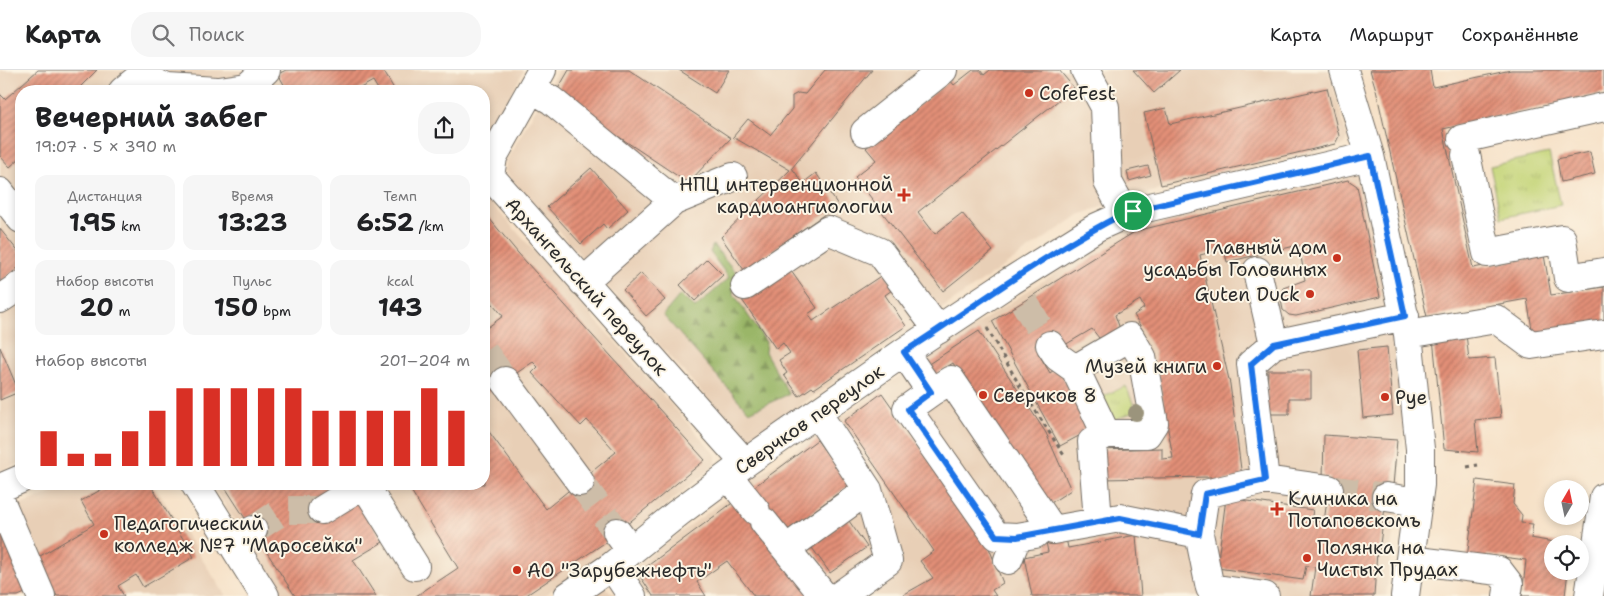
<!DOCTYPE html>
<html lang="ru">
<meta charset="utf-8">
<style>
body{margin:0;font-family:"Shantell Sans",sans-serif;background:#f6f6f6;color:#202124;height:100vh;display:flex;flex-direction:column;font-size:19px;white-space:nowrap}
*{box-sizing:border-box;margin:0}
p{font-size:16px;color:#757577}
.icon{flex:none;width:28px;height:28px;fill:none;stroke:currentColor;stroke-width:2;stroke-linecap:round;stroke-linejoin:round}
.map{position:relative;flex:1;overflow:hidden}
.drawer{position:absolute;left:15px;top:15px;width:475px;height:405px;display:flex;flex-direction:column;background:#fff;border-radius:20px;box-shadow:0 2px 8px #0003}
.drawer>*{flex:none}
.needle{width:32px;rotate:9deg}
.fabs{position:absolute;left:1544px;top:410px;display:grid;gap:10px}
.fabs a{display:grid;place-items:center;width:45px;height:45px;border-radius:50%;background:#fff;box-shadow:0 2px 8px #0003;font-size:25px}
.pin{position:absolute;display:grid;place-items:center;width:42px;height:42px;color:#fff;margin:-21px;border:2px solid #fff;border-radius:50%;box-shadow:0 1px 5px #0007}
.round{display:grid;place-items:center;flex:none;width:52px;height:52px;border-radius:20px;background:#f6f6f6}
.head{display:flex;align-items:center;justify-content:space-between;height:85px;padding:0 20px}
h1{font-size:28px;font-weight:700;line-height:38px}
.figures{display:grid;grid-template-columns:repeat(3,1fr);gap:8px;height:85px;padding:5px 20px}
.figures div{display:grid;align-content:center;border-radius:12px;background:#f6f6f6;text-align:center}
.figures b{font-size:25px;font-weight:700}
.figures small{font-size:14px;font-weight:400}
.figures p{font-size:14px}
.chart{height:140px;padding:10px 20px}
.chart p{display:flex;justify-content:space-between}
.chart svg{width:100%;height:90px;margin-top:5px;stroke:#d93025;stroke-width:6}
header{display:flex;align-items:center;gap:30px;box-sizing:border-box;height:70px;padding:0 25px;background:#fff;border-bottom:1px solid #e0e0e0}
header strong{font-size:24px}
nav{display:flex;gap:28px;margin-inline-start:auto;font-size:18px}
.search{width:350px;height:45px;background:#f6f6f6;display:flex;align-items:center;gap:12px;box-sizing:border-box;padding:0 18px;border-radius:20px;color:#757577;font-size:19px}
.map>svg:first-child{display:block}
.built{fill:#e8cfb6}
.forest{fill:url(#forest-firs);stroke:#627049}
.park{fill:url(#park-tufts);stroke:#778050}
.building{fill:url(#building-hatch)}
.lines{fill:none;stroke-linecap:round;stroke-linejoin:round}
.minor-tunnel{stroke:#cdbda8;stroke-width:28;stroke-dasharray:28 14;stroke-linecap:butt}
.minor-casing{stroke:#726b62;stroke-width:30}
.path{stroke:#726b62;stroke-width:3;stroke-dasharray:4 4;stroke-linecap:butt}
.minor{stroke:#fff;stroke-width:28}
.tree{fill:#9b947c}
.route-casing{stroke:#fff;stroke-width:10}
.route{stroke:#1a73e8;stroke-width:6}
.poi-dot{fill:#c8321e;stroke:#fcf5e5;stroke-width:2}
.labels{text-anchor:middle;stroke-width:4;stroke-linejoin:round;paint-order:stroke}
.poi-label{font-size:19px;fill:#2b2b2b;stroke:#fcf5e5;text-anchor:start}
.street-label{font-size:19px;fill:#2b2b2b;stroke:#fcf5e5}
</style>
<header>
<strong>Карта</strong>
<div class="search"><svg class="icon" aria-label="search" viewBox="0 0 24 24"><circle cx="10" cy="10" r="6"/><path d="M15 15l6 6"/></svg>Поиск</div>
<nav><a>Карта</a><a>Маршрут</a><a>Сохранённые</a></nav>
</header>
<div class="map">
<svg width="1604" height="526" viewBox="0 0 1604 526">
<defs>
<pattern id="forest-firs" width="22" height="20" patternUnits="userSpaceOnUse" patternTransform="scale(1.25)"><rect width="22" height="20" fill="#9ab667"/><path d="M5 1l3.5 6h-7zM16 11l3.5 6h-7z" fill="#7e9455"/></pattern>
<pattern id="park-tufts" width="24" height="20" patternUnits="userSpaceOnUse" patternTransform="scale(1.25)"><rect width="24" height="20" fill="#c3d476"/><path d="M3 7l-1-3M5 7V3M7 7l1-3M15 17l-1-3M17 17v-4M19 17l1-3" fill="none" stroke="#a8b666"/></pattern>
<pattern id="building-hatch" width="6" height="6" patternUnits="userSpaceOnUse" patternTransform="scale(1.25)"><rect width="6" height="6" fill="#e28f77"/><path d="M-1 1l2-2M0 6l6-6M5 7l2-2" fill="none" stroke="#b77562"/></pattern>
</defs>
<rect width="100%" height="100%" fill="#fcf5e5"/>
<filter id="ink" filterUnits="userSpaceOnUse"><feTurbulence type="fractalNoise" baseFrequency=".02" numOctaves="2"/><feDisplacementMap in="SourceGraphic" scale="10" xChannelSelector="R" yChannelSelector="G"/><feConvolveMatrix kernelMatrix="1 2 1 2 8 2 1 2 1" color-interpolation-filters="sRGB"/></filter>
<filter id="wash" filterUnits="userSpaceOnUse"><feTurbulence type="fractalNoise" baseFrequency=".0096" numOctaves="4" result="noise"/><feDisplacementMap in="SourceGraphic" scale="20" xChannelSelector="R" yChannelSelector="G"/><feGaussianBlur stdDeviation="1.12" result="paint"/><feColorMatrix in="noise" values="0 0 0 0 0 0 0 0 0 0 0 0 0 0 0 0 0 1.4 0 .05"/><feComposite in="paint" operator="in"/></filter>
<g filter="url(#wash)">
<rect width="100%" height="100%" fill="#f6e1c7"/>
<!-- built -->
<path class="built" d="M0 0H524L484 74V21H21V138L0 113Z
M558 0H1328L1347 66 1346 73 1342 76 1127 128 1079 145 752 368H746L740 365 505 101 506 91Z
M1350 104 1358 106 1362 111 1390 243 1404 360 1402 417 1396 436 1386 526H645L632 502 634 497 737 421 915 295 1112 166 1130 157 1156 149Z
M484 125 716 385V392L713 397 609 481 543 526H284L211 414H484Z
M0 141 21 169V392L0 401Z
M71 414H153L226 526H57L9 440Z
M603 516 617 526H589Z"/>
<!-- forest -->
<path class="forest" d="M713 175 739 206 733 223 766 272 765 282 789 324 749 342 663 245 680 225 695 238 729 208 710 182Z"/>
<!-- park -->
<path class="park" d="M1549 83 1561 135 1501 148 1490 96Z
M1126 316 1136 341 1111 351 1101 327Z"/>
<g id="blocks">
<!-- building -->
<path class="building" d="M38 0H97L76 21H21V87L10 97 0 86V24L5 29Z
M286 0H383L394 19 390 21H379L373 11 355 21H284L287 20 278 4Z
M569 0H629L731 68 688 113 555 24Z
M679 0H729L715 23Z
M825 0H872L792 98 803 113 816 103 838 135 744 200 721 167 790 100 733 67 748 49 770 65 792 39V26L798 23 805 24Z
M973 0H980L984 5 990 0H1059L1074 18 918 142 935 164 962 143 993 181 943 221 855 107 876 90 866 78 950 10 954 15Z
M1133 0H1180L1154 23Z
M1370 0H1430L1433 17 1511 0H1604V23L1443 59 1473 198 1544 185 1551 225 1604 217V253L1533 265 1527 229 1427 247 1376 20Z
M1327 18 1339 66 1335 74 1161 115 1144 43 1166 38 1170 54Z
M1590 82 1595 104 1561 112 1557 89Z
M1148 96 1151 105 1129 111 1127 101Z
M591 98 628 140 607 159 603 154 581 174 547 137Z
M1348 110 1357 116 1380 227 1296 246 1289 245 1283 240 1280 225 1283 218 1305 210 1299 175 1227 192 1224 179 1200 185 1230 314 1242 407 1212 413 1211 407 1102 409 1100 380 1162 378V389L1173 388 1154 280 1134 245 1144 238 1140 230 1115 245 1119 256 1118 263 1106 270 1099 268 1092 259 1058 279 1055 273 1038 283 1050 303 1058 297 1090 360 1060 376 992 251 1136 161Z
M484 142 518 183 705 390 603 474 525 526H416L458 498 407 414H484V355L546 439 616 382 587 350 581 356 532 303 538 297 533 292 484 325V260L503 246 484 223Z
M0 159 21 185V195L0 213Z
M707 189 723 205 695 231 680 215Z
M789 198 817 238 808 244 813 251 885 203 895 218 885 225 906 256 814 319 812 317 799 326 784 305 787 303 779 290 790 283 783 273 776 279 742 230Z
M641 203 665 230 646 246 623 220Z
M979 261 1046 363 1071 420 1046 436 953 293 931 307 924 297Z
M1466 264 1469 290 1495 288 1501 347 1475 350 1478 382 1444 379 1433 268Z
M0 277 19 322 0 330Z
M1387 277 1393 345 1363 348 1357 280Z
M1268 300H1311V328H1289V344H1266Z
M882 323 987 473 1003 513 992 520 996 526H901L933 508 920 491 934 481 844 351Z
M1324 365 1397 370 1393 416H1388L1379 481H1377L1374 526H1311L1315 497 1306 496 1303 510 1217 498 1226 428 1313 440 1311 451 1324 452 1330 408H1323Z
M817 370 849 415 785 462 808 526H754L727 491 697 512 706 526H653L638 503Z
M1477 410 1515 415 1513 434 1522 445 1521 453 1533 454 1531 468 1559 473 1552 474V501H1568L1565 526H1522L1526 490 1487 485 1486 490 1467 488Z
M111 414H150L194 487 143 517 136 505 118 516 124 526H57L35 489 94 454 81 431Z
M223 414H349L383 472 353 490 376 526H295Z
M0 442 32 520 18 526H0Z
M847 448 867 477 830 503 810 475Z
M1136 465 1141 526H1032L1024 487 1048 482 1046 472 1066 468 1068 478Z"/>
</g>
</g>
<g filter="url(#ink)">
<use href="#blocks" fill-opacity="0" stroke="#726b62" stroke-width="1"/>
<g class="lines">
<!-- minor-tunnel -->
<path class="minor-tunnel" d="M1024 232 1050 275
M484 282 505 311
M580 412 617 462
M1329 419 1386 427
M253 460 284 440H322"/>
<defs>
<path id="minor" d="M142 0 141 6 167 18 217 21
M542 0 493 87 490 106 745 393
M1085 0 1105 37 1108 112 1125 143
M1344 0 1370 86 1408 264 1420 379V415L1405 526
M247 17 266 0
M532 19 551 30 674 131
M123 21 141 6
M219 21 247 17 250 21
M865 62 943 0
M1462 69 1604 37
M1466 85 1487 183 1562 169 1568 208 1604 202
M0 122 21 149
M1257 201 1274 274 1251 294 1265 410
M583 212 674 131 733 107
M745 216 828 160 880 182 938 260
M0 229 21 215
M1408 264 1496 249 1531 275 1604 264
M1274 274 1405 246
M1050 275 1058 287 1075 299 1106 364
M904 282 931 322 951 310 1053 460 1120 448 1199 464 1205 424 1265 410 1329 419
M1075 299 1130 267 1142 287 1154 353 1147 364H1106L1092 372 1098 451
M505 311 580 412
M931 322 907 339 996 466 1017 467
M728 406 756 441
M195 414 265 526
M0 418 21 409
M1386 427 1417 432
M0 430 41 526
M322 440 364 414 415 496
M764 452 824 526
M617 462 631 481
M1199 464 1210 518 1265 526
M232 474 253 460
M786 479 868 420 817 343
M1008 490 1017 467 1035 464
M1410 490 1499 501 1509 514 1507 526
M612 496 632 526
M568 526 612 496 678 443 745 393 904 282 1011 211 1097 157 1133 141 1370 86
M839 526 888 491 868 420
M1589 526 1604 427"/>
</defs>
<!-- minor casing -->
<use href="#minor" class="minor-casing"/>
<!-- path -->
<path class="path" d="M987 258 1021 318 1065 387
M1467 397 1478 395"/>
<!-- minor -->
<use href="#minor" class="minor"/>
</g>
<!-- trees -->
<circle class="tree" cx="1136" cy="343" r="8"/>
</g>
<g class="lines" filter="url(#ink)">
<defs>
<path id="route" d="M1370 86 1405 246 1274 274 1251 294 1265 410 1205 424 1199 464 1120 448 1017 467 996 466 908 339 931 322 904 282C977 235 1047 182 1125 143Z"/>
</defs>
<!-- route casing -->
<use href="#route" class="route-casing"/>
<!-- route -->
<use href="#route" class="route"/>
</g>
<!-- markers -->
<g class="poi-dot">
<circle cx="1029" cy="23" r="5"/>
<path d="M901.5 117.5h5v5h5v5h-5v5h-5v-5h-5v-5h5z"/>
<circle cx="1337" cy="188" r="5"/>
<circle cx="1310" cy="224" r="5"/>
<circle cx="1217" cy="296" r="5"/>
<circle cx="983" cy="325" r="5"/>
<circle cx="1385" cy="327" r="5"/>
<path d="M1274.5 431.5h5v5h5v5h-5v5h-5v-5h-5v-5h5z"/>
<circle cx="104" cy="464" r="5"/>
<circle cx="1307" cy="488" r="5"/>
<circle cx="517" cy="500" r="5"/>
</g>
<g class="labels">
<!-- poi labels -->
<g class="poi-label">
<text x="1039" y="30">CofeFest</text>
<text x="893" y="121" text-anchor="end">НПЦ интервенционной<tspan x="893" dy="22">кардиоангиологии</tspan></text>
<text x="1327" y="184" text-anchor="end">Главный дом<tspan x="1327" dy="22">усадьбы Головиных</tspan></text>
<text x="1300" y="231" text-anchor="end">Guten Duck</text>
<text x="1207" y="303" text-anchor="end">Музей книги</text>
<text x="993" y="332">Сверчков 8</text>
<text x="1395" y="334">Pye</text>
<text x="1288" y="435">Клиника на<tspan x="1288" dy="22">Потаповскомъ</tspan></text>
<text x="114" y="460">Педагогический<tspan x="114" dy="22">колледж №7 "Маросейка"</tspan></text>
<text x="1317" y="484">Полянка на<tspan x="1317" dy="22">Чистых Прудах</tspan></text>
<text x="527" y="507">АО "Зарубежнефть"</text>
</g>
<!-- street labels -->
<g class="street-label">
<text transform="translate(587 216) rotate(48)" y="7">Архангельский переулок</text>
<text transform="translate(809 349) rotate(-35)" y="7">Сверчков переулок</text>
</g>
</g>
</svg>
<div class="fabs">
<a><svg class="needle" viewBox="-14 -14 28 28"><path d="M0-13l5 13h-10z" fill="#e53935"/><path d="M0 13l5-13h-10z" fill="#757577"/></svg></a>
<a><svg class="icon" aria-label="locate" viewBox="0 0 24 24"><circle cx="12" cy="12" r="6"/><path d="M12 2v4M12 18v4M2 12h4M18 12h4"/></svg></a>
</div>
<div class="pin" style="left:1133px;top:141px;background:#1e9e55"><svg class="icon" aria-label="arrive" viewBox="0 0 24 24"><path d="M6 21V4h12l-3 4 3 4H6"/></svg></div>
<section class="drawer">
<div class="head"><div><h1>Вечерний забег</h1><p>19:07 · 5 × 390 m</p></div><a class="round"><svg class="icon" aria-label="share" viewBox="0 0 24 24"><path d="M12 15V3M7 8l5-5 5 5M5 13v7h14v-7"/></svg></a></div>
<div class="figures">
<div><p>Дистанция</p><b>1.95<small> km</small></b></div>
<div><p>Время</p><b>13:23</b></div>
<div><p>Темп</p><b>6:52<small> /km</small></b></div>
</div>
<div class="figures">
<div><p>Набор высоты</p><b>20<small> m</small></b></div>
<div><p>Пульс</p><b>150<small> bpm</small></b></div>
<div><p>kcal</p><b>143</b></div>
</div>
<div class="chart"><p><span>Набор высоты</span>201–204 m</p>
<svg viewBox="0 0 160 44" preserveAspectRatio="none"><path d="M5 44V27M15 44V38M25 44V38M35 44V27M45 44V17M55 44V6M65 44V6M75 44V6M85 44V6M95 44V6M105 44V17M115 44V17M125 44V17M135 44V17M145 44V6M155 44V17"/></svg>
</div>
</section>
</div>
